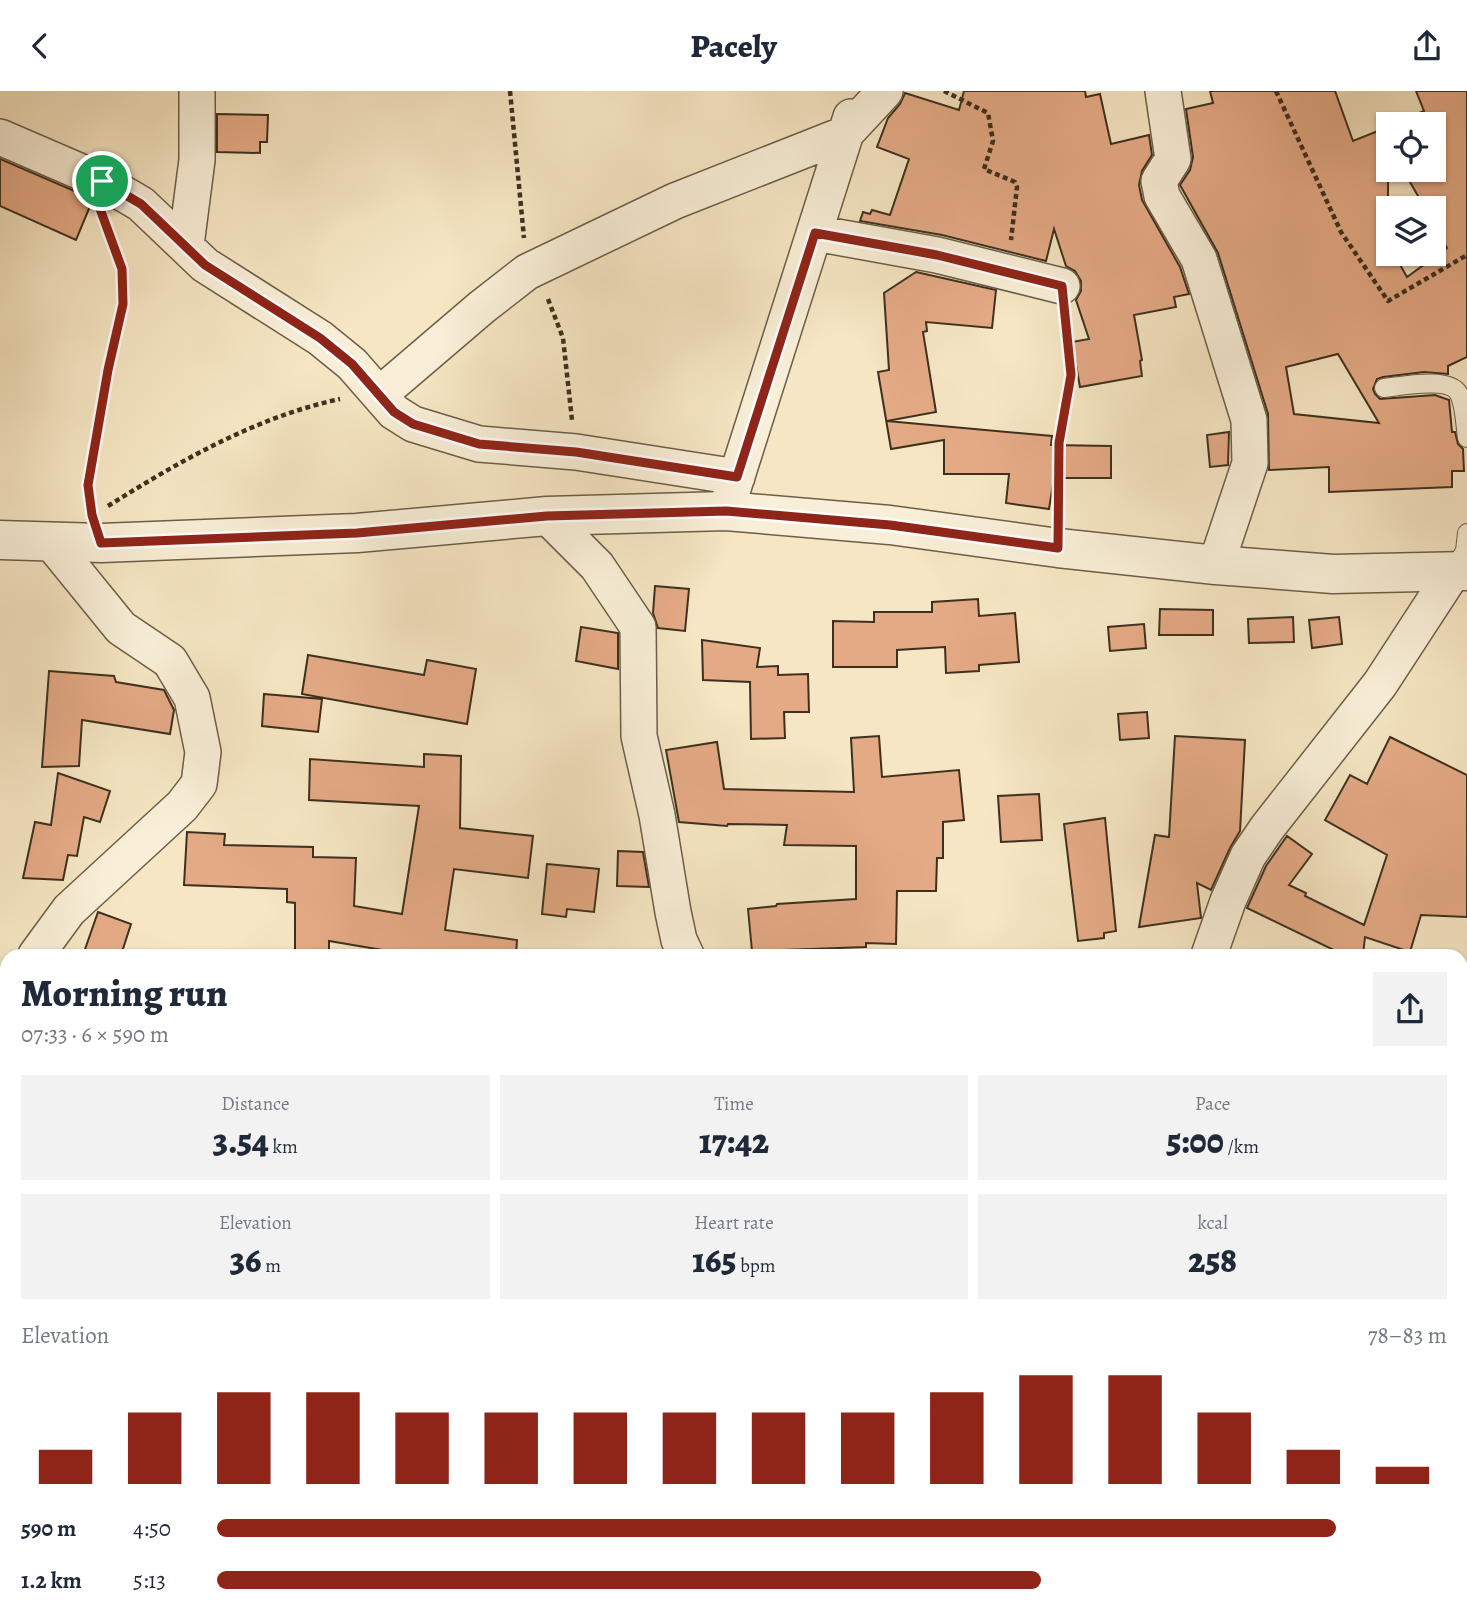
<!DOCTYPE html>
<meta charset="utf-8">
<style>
body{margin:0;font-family:Alegreya,serif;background:#f2f2f3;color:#1f2937;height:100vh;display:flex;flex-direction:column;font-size:26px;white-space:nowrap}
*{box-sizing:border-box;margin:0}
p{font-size:23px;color:#747a83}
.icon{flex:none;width:38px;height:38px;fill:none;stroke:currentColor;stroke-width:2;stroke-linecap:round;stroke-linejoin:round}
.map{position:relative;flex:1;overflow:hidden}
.panel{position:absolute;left:0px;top:858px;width:1468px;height:674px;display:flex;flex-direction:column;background:#fff;border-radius:21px 21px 0 0;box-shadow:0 2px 5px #0004}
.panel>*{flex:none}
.buttons{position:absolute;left:1376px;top:21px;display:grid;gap:14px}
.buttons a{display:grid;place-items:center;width:70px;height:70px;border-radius:0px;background:#fff;box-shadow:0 2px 5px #0004;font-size:35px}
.pin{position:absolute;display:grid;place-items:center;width:60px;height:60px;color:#fff;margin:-30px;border:4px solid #fff;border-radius:50%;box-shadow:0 2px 7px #0007}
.round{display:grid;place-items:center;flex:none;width:74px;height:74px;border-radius:0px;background:#f2f2f3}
.summary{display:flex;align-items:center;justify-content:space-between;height:119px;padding:0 21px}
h1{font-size:38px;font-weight:800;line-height:52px}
.metrics{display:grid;grid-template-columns:repeat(3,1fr);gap:10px;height:119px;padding:7px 21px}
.metrics div{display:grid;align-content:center;border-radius:0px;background:#f2f2f3;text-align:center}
.metrics b{font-size:35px;font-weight:800}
.metrics small{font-size:19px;font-weight:400}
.metrics p{font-size:19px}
.chart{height:196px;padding:14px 21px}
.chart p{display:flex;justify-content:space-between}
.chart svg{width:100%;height:126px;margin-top:7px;stroke:#8f2418;stroke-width:6}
ul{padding:0 21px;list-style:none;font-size:23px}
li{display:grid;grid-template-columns:112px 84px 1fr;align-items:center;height:52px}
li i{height:18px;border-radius:9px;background:#8f2418}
header{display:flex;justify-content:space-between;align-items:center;height:91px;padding:0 21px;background:#fff;font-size:32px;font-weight:800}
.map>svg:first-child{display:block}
.building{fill:#e4aa85;stroke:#3e301e;stroke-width:2;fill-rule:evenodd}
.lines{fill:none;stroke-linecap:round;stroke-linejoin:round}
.service-casing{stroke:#6c5e47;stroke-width:20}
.minor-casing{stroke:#6c5e47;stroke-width:38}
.tertiary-casing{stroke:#6c5e47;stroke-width:41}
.path{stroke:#3e301e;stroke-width:4.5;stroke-dasharray:5 3.5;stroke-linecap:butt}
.service{stroke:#f9efd8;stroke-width:18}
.minor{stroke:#f9efd8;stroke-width:35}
.tertiary{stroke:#f9efd8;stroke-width:38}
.route-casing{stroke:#fff;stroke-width:14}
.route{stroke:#8f2418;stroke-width:9}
</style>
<header><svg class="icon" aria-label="back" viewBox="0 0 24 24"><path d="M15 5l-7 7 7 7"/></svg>Pacely<svg class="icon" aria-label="share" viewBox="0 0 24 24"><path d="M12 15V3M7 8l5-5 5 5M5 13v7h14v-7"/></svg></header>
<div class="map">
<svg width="1467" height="1530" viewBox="0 0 1467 1530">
<rect width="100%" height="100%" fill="#f6e6c3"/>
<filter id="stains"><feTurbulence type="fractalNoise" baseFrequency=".00286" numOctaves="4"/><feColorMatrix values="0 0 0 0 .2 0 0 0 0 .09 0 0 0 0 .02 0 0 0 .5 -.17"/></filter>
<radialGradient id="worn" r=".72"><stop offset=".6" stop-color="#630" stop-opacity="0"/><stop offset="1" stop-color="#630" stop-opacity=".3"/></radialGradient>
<!-- building -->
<path class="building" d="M964 0H1085L1086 6 1100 3 1111 53 1149 44 1152 64 1142 80 1139 94 1142 109 1180 176 1189 203 1174 206 1176 216 1134 224 1142 269 1140 270 1142 285 1080 296 1072 251 1089 248 1076 209 1081 200V190L1075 180 1066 175 1054 138 1046 170 942 144 860 130 863 121 870 123 872 119 890 124 909 68 877 56 888 27 900 13 905 2 959 19Z
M1210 0H1335L1353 50 1388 36V163H1394L1407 186 1447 157 1433 133V117H1425L1403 79H1433V33H1394L1424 20 1416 0H1467V266L1448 275V283L1424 281 1383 286 1377 288 1373 298 1375 303 1380 308 1435 304 1449 309 1452 341H1455L1458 353 1463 358 1464 380H1452V396L1329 401V376L1269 379 1268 323 1218 162 1180 94 1190 79 1193 66 1186 18 1213 12ZM1338 263 1379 332 1294 323 1286 276Z
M217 23 268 24 267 51H260V62L217 61Z
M0 68 93 108 76 149 0 115Z
M916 181 996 199 992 237 926 231 927 240 923 241 936 321 887 330 1052 345 1051 354 1111 355V387H1054L1049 418 1006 412 1009 383H944V349L891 358 878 281 889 279 884 202Z
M1229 341 1228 374 1210 376 1207 344Z
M655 495 689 498 685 540 658 537 653 522Z
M978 508 979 525 1015 522 1019 571 979 574V580L946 582 945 556 897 559V576H833V530L874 531V521H932V511Z
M1160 518 1213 519V544H1159Z
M1293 526 1294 551 1249 552 1248 528Z
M1339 526 1342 553 1312 557 1309 529Z
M1144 533 1146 557 1110 560 1108 536Z
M581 536 618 542V578L576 570Z
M702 549 760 557 757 576 778 575V584L808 583 809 621H784L785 647 751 648 750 591 703 589Z
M308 564 424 584 427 569 476 578 467 633 302 603Z
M49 580 114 585 116 591 164 599 174 619 170 643 82 629 79 675 42 676Z
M264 603 322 608 318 641 262 635Z
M1147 621 1149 647 1120 649 1118 623Z
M879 645 882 686 959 679 964 729 943 731V767H937L936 800H897L896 853 866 852V856L752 860 748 818 776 815 777 813 856 808V755L784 754 787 734 728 733 727 735 679 731 666 659 717 651 724 698 854 701 851 647Z
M1175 645 1245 649 1240 740 1230 757 1211 799 1197 792 1201 827 1139 836 1155 744 1169 746Z
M1390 646 1467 684V826L1421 824 1410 861 1365 846 1363 864H1344L1247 817 1266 775 1287 745 1312 763 1289 794 1306 802 1305 805 1364 834 1387 764 1325 729 1350 684 1367 693Z
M424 663 461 665 460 737 533 745 528 787 454 778 445 839 517 849 516 864H412L329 850V864H295V812L287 811V798L184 794 187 741 225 743 224 754 313 756V766L356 767 354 815 402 823 419 715 309 709 310 668 424 676Z
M58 682 110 700 100 731 84 726 77 765 68 764 63 789 23 787 35 731 51 734Z
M1039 703 1042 749 1001 751 998 705Z
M1105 727 1116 840 1104 842V847L1078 850 1064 733Z
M618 760 643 761 649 796 617 795Z
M547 773 599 778 594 821 567 818 566 826 542 823Z
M98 821 131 833 121 864H83Z"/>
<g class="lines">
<defs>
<path id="service" d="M1384 297C1402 295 1450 285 1459 303 1465 315 1465 334 1467 347
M1453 480 1465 460 1467 442"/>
<path id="minor" d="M1163 0 1173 68 1159 90 1162 105 1199 168 1249 329 1250 372 1216 474
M0 46 102 90 141 113 205 174 320 247 352 273 394 321 413 333 479 353 576 361 737 386
M815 142 937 164 1062 195
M186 154 197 69V0
M379 304 482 216 527 181 675 110 845 43 885 0
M730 407 851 26
M547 425 597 475 638 536 639 645 657 724 673 821 679 849 686 864
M36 864 69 819 182 715 199 693 203 661 192 607 170 570 121 537 51 451
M1209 864 1228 810 1248 765 1267 737 1380 593 1453 481
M0 924 7 912
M1461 1072 1467 1073
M0 1139H7
M1461 1141 1467 1147
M1461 1375 1467 1376
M990 1524 992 1530
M1277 1524 1281 1530
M297 1530 304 1524
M617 1530 618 1524"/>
<path id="tertiary" d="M0 449 101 452 357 442 547 425 726 420 890 434 1058 457 1216 474 1333 483 1467 480"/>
</defs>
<!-- service casing -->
<use href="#service" class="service-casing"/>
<!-- minor casing -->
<use href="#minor" class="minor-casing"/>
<!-- tertiary casing -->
<use href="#tertiary" class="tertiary-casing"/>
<!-- path -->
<path class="path" d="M510 0 524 147
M944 0 988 22 993 50 984 78 1015 91 1017 96 1011 149
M1276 0 1341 141 1388 210 1467 164
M548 208 563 247 572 329
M108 415C180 370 256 326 340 308
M91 417 88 394 94 353 123 213 122 178 106 132
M1058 421 1059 352 1071 284 1067 228
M0 1339 7 1335"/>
<!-- service -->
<use href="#service" class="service"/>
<!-- minor -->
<use href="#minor" class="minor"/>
<!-- tertiary -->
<use href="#tertiary" class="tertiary"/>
</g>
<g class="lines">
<defs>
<path id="route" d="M102 90 141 113 205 174 320 247 352 273 394 321 413 333 479 353 576 361 737 386 815 142 937 164 1062 195 1071 284 1059 352 1058 457 890 434 726 420 547 425 357 442 101 452 92 424 88 394 108 279 123 213 122 178 99 115Z"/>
</defs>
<!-- route casing -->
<use href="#route" class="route-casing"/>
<!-- route -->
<use href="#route" class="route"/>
</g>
<rect width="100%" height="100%" filter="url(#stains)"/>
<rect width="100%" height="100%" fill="url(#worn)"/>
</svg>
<div class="buttons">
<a><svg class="icon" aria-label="locate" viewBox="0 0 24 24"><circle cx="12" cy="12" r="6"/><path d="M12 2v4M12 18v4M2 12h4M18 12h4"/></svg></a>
<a><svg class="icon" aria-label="layers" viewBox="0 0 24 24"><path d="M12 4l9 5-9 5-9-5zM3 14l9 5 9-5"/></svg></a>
</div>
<div class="pin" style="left:102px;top:90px;background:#1e9e55"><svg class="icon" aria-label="arrive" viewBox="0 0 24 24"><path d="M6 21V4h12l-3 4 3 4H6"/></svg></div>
<section class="panel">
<div class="summary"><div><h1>Morning run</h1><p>07:33 · 6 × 590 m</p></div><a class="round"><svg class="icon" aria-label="share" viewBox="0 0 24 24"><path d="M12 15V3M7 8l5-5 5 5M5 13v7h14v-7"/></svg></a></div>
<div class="metrics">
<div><p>Distance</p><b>3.54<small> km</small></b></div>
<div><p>Time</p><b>17:42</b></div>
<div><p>Pace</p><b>5:00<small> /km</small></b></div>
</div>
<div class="metrics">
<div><p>Elevation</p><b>36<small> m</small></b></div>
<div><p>Heart rate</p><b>165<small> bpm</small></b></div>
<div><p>kcal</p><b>258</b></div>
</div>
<div class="chart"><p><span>Elevation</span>78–83 m</p>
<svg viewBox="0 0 160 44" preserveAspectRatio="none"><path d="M5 44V32M15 44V19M25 44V12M35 44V12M45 44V19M55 44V19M65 44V19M75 44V19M85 44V19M95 44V19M105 44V12M115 44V6M125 44V6M135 44V19M145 44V32M155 44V38"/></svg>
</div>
<ul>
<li><b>590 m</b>4:50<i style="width:91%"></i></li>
<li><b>1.2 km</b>5:13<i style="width:67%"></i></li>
</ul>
</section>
</div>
